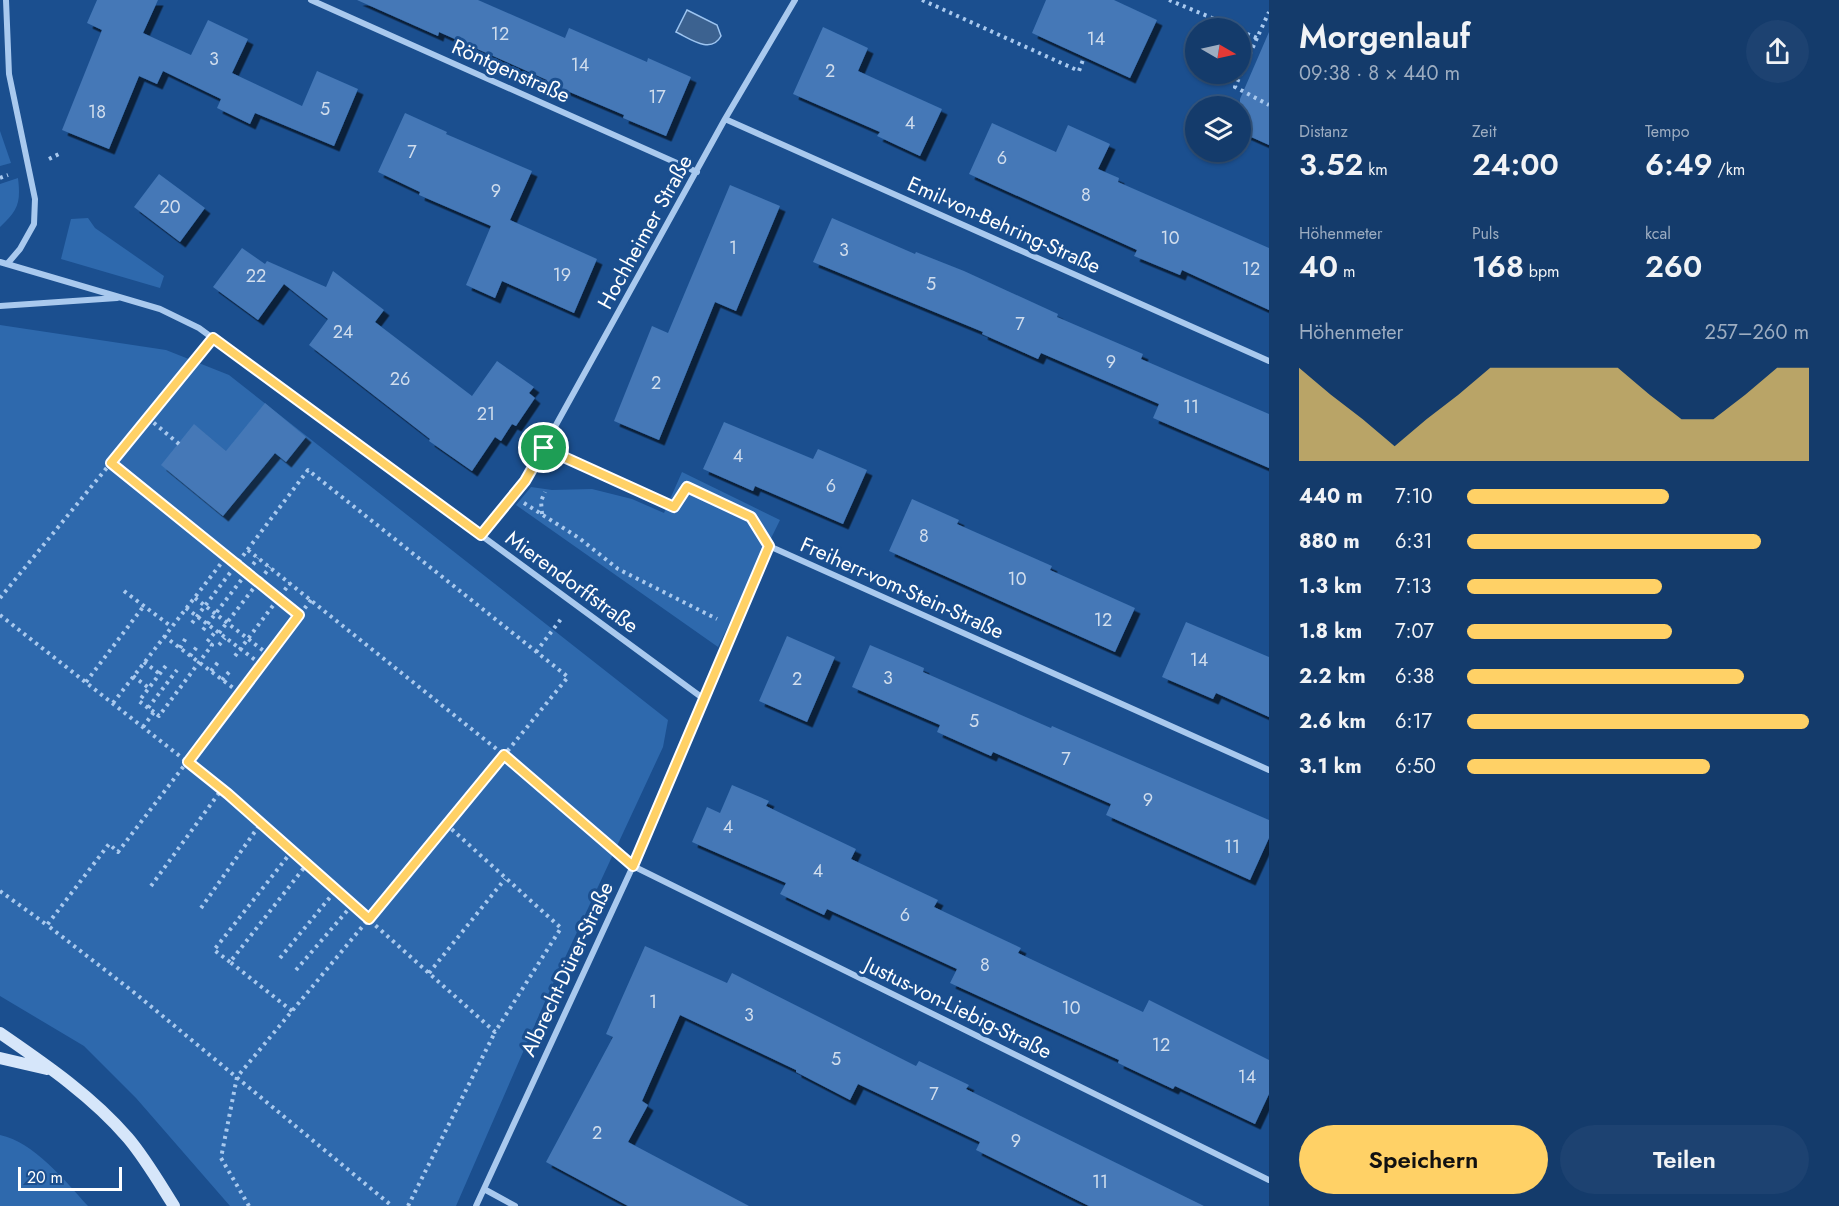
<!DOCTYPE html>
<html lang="de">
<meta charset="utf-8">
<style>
body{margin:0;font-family:Jost,sans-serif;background:#1d4271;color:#f1f3f6;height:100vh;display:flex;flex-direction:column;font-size:22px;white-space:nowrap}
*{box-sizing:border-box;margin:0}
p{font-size:20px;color:#9dadc1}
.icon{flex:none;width:33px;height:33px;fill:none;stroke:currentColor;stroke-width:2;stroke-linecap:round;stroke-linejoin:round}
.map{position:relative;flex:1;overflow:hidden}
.panel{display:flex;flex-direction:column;background:#143b6b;width:570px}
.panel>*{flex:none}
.needle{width:39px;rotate:99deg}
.controls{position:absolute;left:1185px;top:18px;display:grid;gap:12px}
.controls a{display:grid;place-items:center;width:66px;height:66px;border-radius:50%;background:#143b6b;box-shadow:0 2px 4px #0004,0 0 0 2px #33557e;font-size:30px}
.scale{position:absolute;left:18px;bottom:15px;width:104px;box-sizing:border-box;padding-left:6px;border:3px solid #fff;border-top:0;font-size:16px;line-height:21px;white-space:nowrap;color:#fff;-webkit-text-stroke:4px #1b4f8f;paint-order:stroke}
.pin{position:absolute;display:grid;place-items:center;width:51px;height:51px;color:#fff;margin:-26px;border:3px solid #fff;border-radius:50%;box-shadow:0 2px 6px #0007}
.round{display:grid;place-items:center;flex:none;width:63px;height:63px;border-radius:32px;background:#1d4271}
.summary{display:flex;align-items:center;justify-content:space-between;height:102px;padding:0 30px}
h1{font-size:33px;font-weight:600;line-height:45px}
.metrics{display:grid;grid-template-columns:repeat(3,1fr);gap:9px;height:102px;padding:6px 30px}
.metrics div{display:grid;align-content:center}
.metrics b{font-size:30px;font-weight:600}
.metrics small{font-size:16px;font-weight:400}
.metrics p{font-size:16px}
.chart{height:168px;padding:12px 30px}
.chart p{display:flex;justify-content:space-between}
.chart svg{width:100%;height:108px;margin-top:6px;fill:#ffd166;opacity:.7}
.cta{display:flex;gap:12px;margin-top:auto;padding:12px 30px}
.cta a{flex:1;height:69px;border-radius:36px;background:#ffd166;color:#111;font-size:24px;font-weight:600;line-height:69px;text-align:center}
.cta a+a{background:#1d4271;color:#f1f3f6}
ul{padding:0 30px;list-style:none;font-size:20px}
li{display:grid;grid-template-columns:96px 72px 1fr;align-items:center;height:45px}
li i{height:15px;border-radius:8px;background:#ffd166}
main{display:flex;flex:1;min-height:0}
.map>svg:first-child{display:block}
.green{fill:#2e69ad}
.water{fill:#3c6290;stroke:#9cc4f0;stroke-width:1.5}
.building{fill:#4478b7;filter:url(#shadow)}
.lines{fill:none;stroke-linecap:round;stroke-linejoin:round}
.path{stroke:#a9c9ee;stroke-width:4;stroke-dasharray:3 4.5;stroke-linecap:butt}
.lane{stroke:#a9c9ee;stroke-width:4.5}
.street{stroke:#a9c9ee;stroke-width:6}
.secondary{stroke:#d6e6fa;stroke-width:12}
.route-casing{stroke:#fff;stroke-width:12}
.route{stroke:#ffd166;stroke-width:8}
.labels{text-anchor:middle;stroke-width:6;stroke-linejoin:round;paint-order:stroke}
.number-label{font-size:18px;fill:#d0dded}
.street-label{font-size:21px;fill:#fff;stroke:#1b4f8f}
</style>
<main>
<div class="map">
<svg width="1269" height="1206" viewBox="0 0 1269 1206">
<defs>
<filter id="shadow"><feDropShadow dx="5.5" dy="5.5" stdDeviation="0" flood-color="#0009"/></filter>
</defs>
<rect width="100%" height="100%" fill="#1b4f8f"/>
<!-- green -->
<path class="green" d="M0 131 11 163 0 166Z
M18 178C21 203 18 210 0 227V184Z
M88 218 95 228 164 276 160 288 61 259 71 219Z
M0 325 166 350 229 375 668 720 663 747 550 990 456 1206H230L136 1098 84 1046 0 996Z
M682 472 780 520 718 647 516 505 531 487 552 490 592 489 632 499 664 513Z
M0 1135C34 1142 65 1181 88 1206H0Z"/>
<!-- water -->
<path class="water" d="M687 10 717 25 721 36C711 55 689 38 676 32Z"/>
<!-- building -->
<path class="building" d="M97 0H158L143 33 191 55 208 20 248 39 232 73 302 106 317 71 358 89 334 146 255 113 250 124 217 108 221 99 163 71 157 84 139 76 109 149 62 130 102 30 87 23Z
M357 0H478L565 38 569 28 647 62 648 58 691 77 666 136 623 118 624 115 546 82 547 80 439 32 438 36Z
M1046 0H1114L1157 20 1130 78 1032 33Z
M823 27 868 48 858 71 942 109 920 156 877 136 880 132 793 94Z
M1269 32V145L1240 132V99Z
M405 113 447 132 446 134 532 171 510 220 597 259 574 313 502 281 495 298 466 285 491 226 419 195 420 192 378 172Z
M992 123 1056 152 1068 125 1110 144 1098 169 1119 178 1118 182 1269 248V310L1182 270 1180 275 1134 256 1137 250 969 174Z
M159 174 205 208 180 242 134 207Z
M730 185 780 206 736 311 715 302 659 440 614 421 652 326 668 333Z
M832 218 915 254 916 252 964 271 1058 314 1057 317 1143 354 1141 359 1269 414V468L1153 418 1159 404 1041 353 1038 359 982 334 983 332 813 262Z
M242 248 265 264 267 261 326 287 333 271 384 310 375 322 472 396 497 361 534 387 529 393 535 398 516 426 512 424 501 441 495 437 472 471 429 441 430 439 309 345 328 319 284 284 258 320 213 287Z
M265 403 306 437 286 462 275 453 223 516 161 465 194 424 226 451Z
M724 422 813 459 818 449 867 470 843 524 755 486 753 491 703 469Z
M912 499 959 520 957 524 1052 566 1050 570 1135 608 1115 652 889 551Z
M1186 622 1269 657V717L1216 693 1213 699 1162 677Z
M787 636 835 657 807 722 759 701Z
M870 645 924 668 923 672 1051 728 1052 726 1269 820V838L1250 880 1106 815 1111 804 993 752 991 756 937 732 940 725 852 687Z
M732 785 769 801 766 806 856 849 851 859 938 900 934 907 1021 948 1018 953 1143 1012 1149 1000 1269 1060V1094L1255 1124 1175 1086 1173 1089 1118 1063 1119 1060 950 983 957 969 827 909 824 915 780 894 786 883 692 842 707 807 720 813Z
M645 946 727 983 732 973 916 1066 919 1061 969 1085 966 1089 1204 1206H1089L976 1150 980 1142 858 1084 850 1100 796 1072V1070L680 1015 642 1101 648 1105 628 1142 749 1206H628L546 1162 613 1037 606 1034Z"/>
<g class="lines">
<!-- path -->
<path class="path" d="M922 0 1079 71 1084 57
M1169 0 1236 28
M1240 31 1257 38 1269 12
M1257 38 1235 87 1269 105
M49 159 59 154
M0 178 8 175
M148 418 179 444
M686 489 687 487 751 517 759 530
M524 503 579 538 618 569 717 619
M542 514 541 501 545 492
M493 520 513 495
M248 550 504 755 566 809
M124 591 172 627
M0 598 201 353
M195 598 269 655
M311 600 118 852 109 844 47 925 136 994 392 1206
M186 608 262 665
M0 615 228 794 495 1032 561 928 447 825 568 677 308 470 236 565 111 463
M192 623 236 565 299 615
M203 630 258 558
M219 633 270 567
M164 636 240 693
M219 645 225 638
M180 648 187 636
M536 652 561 619
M190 656 199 644
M235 656 290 583
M144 662 160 674
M211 671 219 661
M133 676 149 688
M222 680 230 671
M86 682 143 607
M113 703 226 557
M148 708 139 701 168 663
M154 712 148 708 177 670
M143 727 154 712 159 716 212 645 207 642 216 631
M151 886 222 789
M0 891 47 925
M201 908 261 823
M280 958 336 890
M230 962 214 950 292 851
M296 970 353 904
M429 973 505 879
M292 1011 230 962 307 864
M249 1206 221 1158 237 1077 447 825
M408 1206 495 1032"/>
<!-- lane -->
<path class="lane" d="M580 820 633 866"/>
<!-- street -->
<path class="street" d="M6 0 9 74 35 199 34 224 20 249 8 263
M311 0 697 172
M725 119 1269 361
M0 262 160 309 199 328 704 699
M0 306 117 298
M544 448 674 507
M525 481 725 119 795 0
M633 866 1269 1180
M484 1189 515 1206
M476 1206 633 866 769 546 1269 770"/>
<!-- secondary -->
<path class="secondary" d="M0 1033C45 1064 92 1096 128 1138 145 1158 160 1184 174 1206
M0 1058 47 1069"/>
</g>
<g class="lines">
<defs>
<path id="route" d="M213 338 481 535 525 481 544 448 674 507 687 487 751 517 769 546 633 866 504 755 369 919 228 794 188 762 299 615 111 463Z"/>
</defs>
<!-- route casing -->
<use href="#route" class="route-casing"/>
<!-- route -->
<use href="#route" class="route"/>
</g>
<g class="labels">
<!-- number labels -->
<g class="number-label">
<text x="500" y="40">12</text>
<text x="1096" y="45">14</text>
<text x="214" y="65">3</text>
<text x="580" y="71">14</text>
<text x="830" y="77">2</text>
<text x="657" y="103">17</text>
<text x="325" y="115">5</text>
<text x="97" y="118">18</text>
<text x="910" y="129">4</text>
<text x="412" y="158">7</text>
<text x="1002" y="164">6</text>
<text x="496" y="197">9</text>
<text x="1086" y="201">8</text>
<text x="170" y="213">20</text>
<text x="1170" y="244">10</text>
<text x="733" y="254">1</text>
<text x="844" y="256">3</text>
<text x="1251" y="275">12</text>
<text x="562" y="281">19</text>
<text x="256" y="282">22</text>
<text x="931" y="290">5</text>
<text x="1020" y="330">7</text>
<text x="343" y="338">24</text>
<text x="1111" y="368">9</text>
<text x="400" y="385">26</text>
<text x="656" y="389">2</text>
<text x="1191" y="413">11</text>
<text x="486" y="420">21</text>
<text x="738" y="462">4</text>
<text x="831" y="492">6</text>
<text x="924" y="542">8</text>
<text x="1017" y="585">10</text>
<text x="1103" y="626">12</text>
<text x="1199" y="666">14</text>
<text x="888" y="684">3</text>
<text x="797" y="685">2</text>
<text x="974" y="727">5</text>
<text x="1066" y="765">7</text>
<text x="1148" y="806">9</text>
<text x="728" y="833">4</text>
<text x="1232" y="853">11</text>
<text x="818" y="877">4</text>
<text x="905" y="921">6</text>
<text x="985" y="971">8</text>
<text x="653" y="1008">1</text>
<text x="1071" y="1014">10</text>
<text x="749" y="1021">3</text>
<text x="1161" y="1051">12</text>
<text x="836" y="1065">5</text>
<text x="1247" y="1083">14</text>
<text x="934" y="1100">7</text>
<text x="597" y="1139">2</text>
<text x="1016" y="1147">9</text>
<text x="1100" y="1188">11</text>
</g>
<!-- street labels -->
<g class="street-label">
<text transform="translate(511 71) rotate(24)" y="7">Röntgenstraße</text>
<text transform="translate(1004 225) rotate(24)" y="7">Emil-von-Behring-Straße</text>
<text transform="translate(645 232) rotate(-61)" y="7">Hochheimer Straße</text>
<text transform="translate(572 582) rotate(36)" y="7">Mierendorffstraße</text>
<text transform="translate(902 588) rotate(24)" y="7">Freiherr-vom-Stein-Straße</text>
<text transform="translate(567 969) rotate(-65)" y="7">Albrecht-Dürer-Straße</text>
<text transform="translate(958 1008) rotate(26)" y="7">Justus-von-Liebig-Straße</text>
</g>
</g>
</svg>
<div class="controls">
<a><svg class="needle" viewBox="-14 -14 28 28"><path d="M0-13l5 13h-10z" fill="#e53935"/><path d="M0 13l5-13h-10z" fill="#9dadc1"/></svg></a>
<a><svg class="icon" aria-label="layers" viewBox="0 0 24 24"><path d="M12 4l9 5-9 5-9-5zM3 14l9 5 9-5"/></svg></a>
</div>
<div class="scale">20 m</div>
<div class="pin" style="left:544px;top:448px;background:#1e9e55"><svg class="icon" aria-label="arrive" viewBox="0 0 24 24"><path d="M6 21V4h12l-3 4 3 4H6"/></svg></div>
</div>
<section class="panel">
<div class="summary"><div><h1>Morgenlauf</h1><p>09:38 · 8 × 440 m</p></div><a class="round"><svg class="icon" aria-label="share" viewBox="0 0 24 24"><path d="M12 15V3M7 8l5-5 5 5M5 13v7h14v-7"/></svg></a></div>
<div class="metrics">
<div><p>Distanz</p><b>3.52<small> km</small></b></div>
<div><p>Zeit</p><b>24:00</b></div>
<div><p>Tempo</p><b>6:49<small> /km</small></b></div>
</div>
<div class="metrics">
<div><p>Höhenmeter</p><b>40<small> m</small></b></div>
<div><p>Puls</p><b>168<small> bpm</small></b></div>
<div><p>kcal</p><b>260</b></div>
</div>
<div class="chart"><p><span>Höhenmeter</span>257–260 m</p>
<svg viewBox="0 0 160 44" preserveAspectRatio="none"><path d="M0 44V6L10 17L20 27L30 38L40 27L50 17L60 6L70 6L80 6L90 6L100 6L110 17L120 27L130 27L140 17L150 6L160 6V44z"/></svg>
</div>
<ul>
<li><b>440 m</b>7:10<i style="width:59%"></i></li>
<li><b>880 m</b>6:31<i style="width:86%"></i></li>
<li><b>1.3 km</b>7:13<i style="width:57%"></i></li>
<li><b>1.8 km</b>7:07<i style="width:60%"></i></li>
<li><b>2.2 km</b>6:38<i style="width:81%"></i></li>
<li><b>2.6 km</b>6:17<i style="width:100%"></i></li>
<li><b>3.1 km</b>6:50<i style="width:71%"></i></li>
</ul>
<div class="cta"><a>Speichern</a><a>Teilen</a></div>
</section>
</main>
